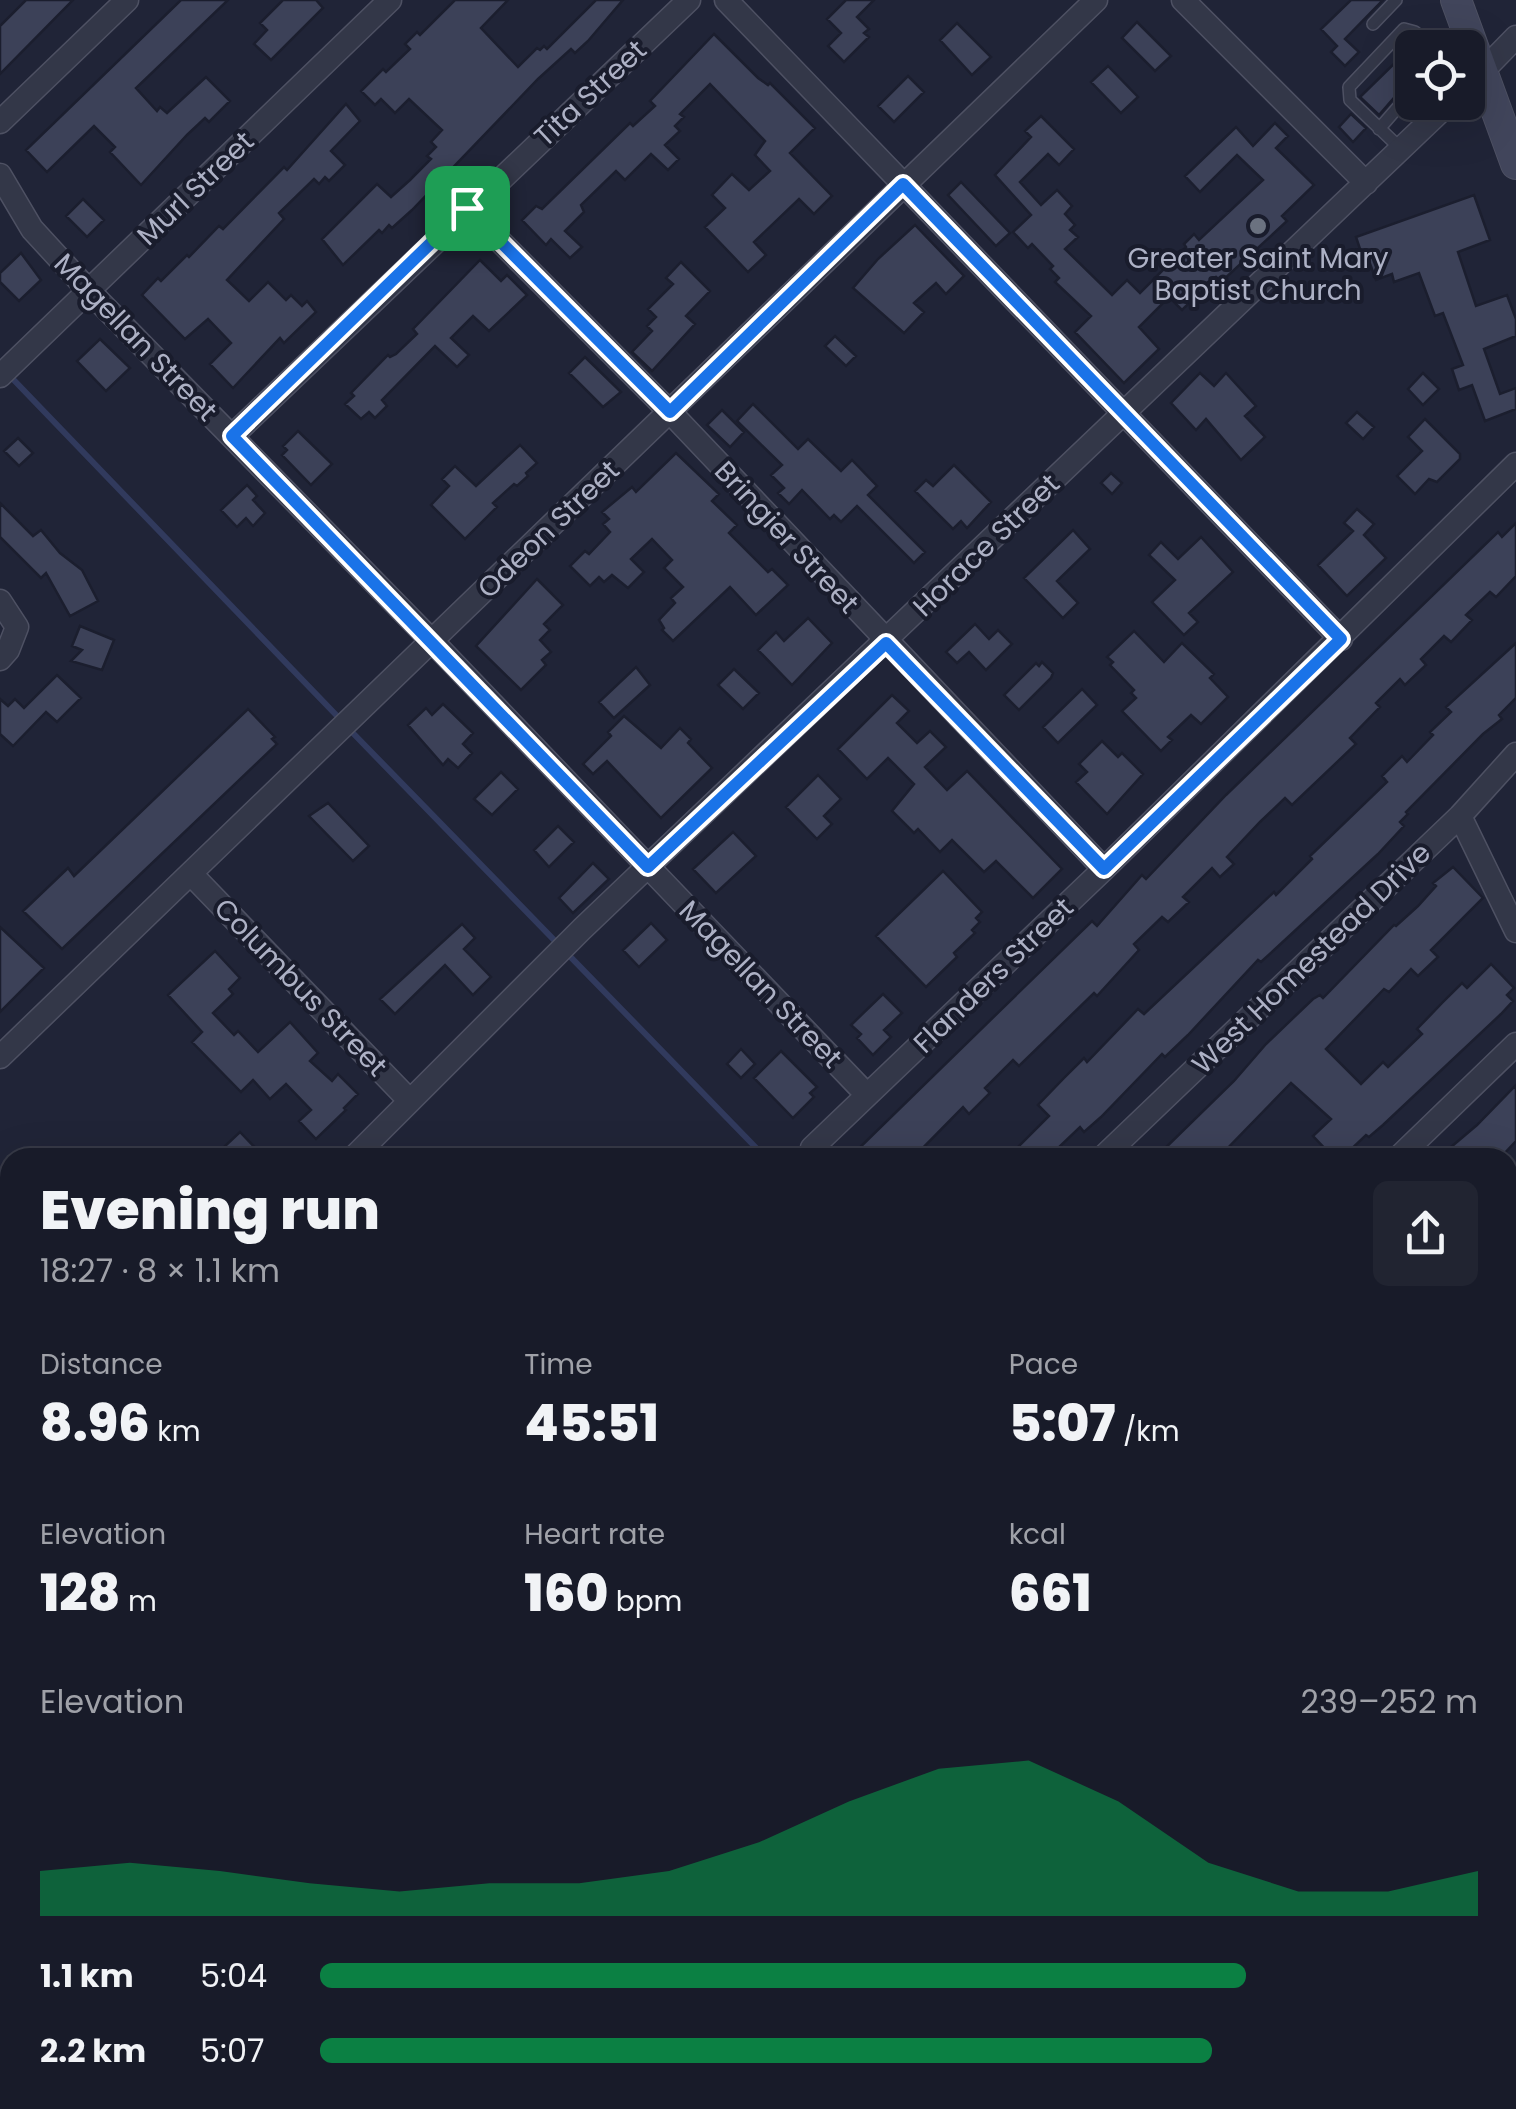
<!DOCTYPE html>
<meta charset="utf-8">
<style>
body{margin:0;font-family:Poppins,sans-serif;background:#212431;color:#f1f3f6;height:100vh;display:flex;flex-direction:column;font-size:38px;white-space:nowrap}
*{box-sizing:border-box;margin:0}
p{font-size:32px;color:#9fa1a8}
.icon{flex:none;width:55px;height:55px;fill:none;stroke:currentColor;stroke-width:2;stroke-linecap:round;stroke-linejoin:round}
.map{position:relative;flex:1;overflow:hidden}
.details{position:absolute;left:0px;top:1148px;width:1518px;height:962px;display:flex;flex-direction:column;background:#181b29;border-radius:30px 30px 0 0;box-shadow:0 10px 40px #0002,0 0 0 2px #363946}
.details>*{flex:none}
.fabs{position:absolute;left:1395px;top:30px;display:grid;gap:20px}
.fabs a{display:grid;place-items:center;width:90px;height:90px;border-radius:15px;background:#181b29;box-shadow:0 10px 40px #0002,0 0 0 2px #363946;font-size:50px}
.pin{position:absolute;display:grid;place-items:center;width:85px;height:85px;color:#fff;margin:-42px;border-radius:20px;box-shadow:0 5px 15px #0006}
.round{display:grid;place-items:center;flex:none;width:105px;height:105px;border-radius:15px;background:#212431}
.headline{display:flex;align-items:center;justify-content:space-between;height:170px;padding:0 40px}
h1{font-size:55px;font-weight:800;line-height:75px}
.figures{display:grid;grid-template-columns:repeat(3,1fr);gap:15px;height:170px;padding:10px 40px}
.figures div{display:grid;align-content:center}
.figures b{font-size:50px;font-weight:800}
.figures small{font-size:28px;font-weight:400}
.figures p{font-size:28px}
.chart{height:280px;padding:20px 40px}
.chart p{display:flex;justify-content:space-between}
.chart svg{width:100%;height:180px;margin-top:10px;fill:#0b8043;opacity:.7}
ul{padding:0 40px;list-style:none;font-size:32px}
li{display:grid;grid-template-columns:160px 120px 1fr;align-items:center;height:75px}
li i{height:25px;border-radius:12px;background:#0b8043}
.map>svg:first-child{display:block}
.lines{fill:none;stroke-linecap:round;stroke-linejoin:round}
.stream{stroke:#313a5d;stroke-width:6}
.building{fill:#3c4158;stroke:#1b1e2e;stroke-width:2.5}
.service-casing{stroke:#4e5163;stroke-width:14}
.minor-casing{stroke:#4e5163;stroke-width:25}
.tertiary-casing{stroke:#4e5163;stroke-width:30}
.secondary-casing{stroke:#4e5163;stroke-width:32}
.service{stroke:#333748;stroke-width:11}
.minor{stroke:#333748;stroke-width:22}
.tertiary{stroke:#333748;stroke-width:28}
.secondary{stroke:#41455b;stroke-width:30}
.route-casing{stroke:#fff;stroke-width:20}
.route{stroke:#1a73e8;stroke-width:12}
.worship-dot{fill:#6b7280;stroke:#191c2c;stroke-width:4}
.labels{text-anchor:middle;stroke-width:8;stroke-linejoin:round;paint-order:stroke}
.street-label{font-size:28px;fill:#adb1c5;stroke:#191c2c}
.poi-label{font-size:28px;fill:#adb1c5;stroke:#191c2c}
</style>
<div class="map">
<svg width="1516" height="2109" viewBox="0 0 1516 2109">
<rect width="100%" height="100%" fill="#202437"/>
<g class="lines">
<!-- stream -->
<path class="stream" d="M9 375 340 719
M348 728 766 1158
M1508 2021 1516 2030"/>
</g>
<!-- building -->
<path class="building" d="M26 0H73L0 74V26Z
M181 0H228L136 88 157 111 160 107 167 113 206 77 230 101 209 122 205 118 187 135 141 185 110 152 115 147 94 126 47 172 26 150Z
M283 0H316L323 8 271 60 254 44 267 30 260 23Z
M455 0H508L481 28 518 67 537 48 540 50 544 46 547 49 596 0H623L588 41 575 53 571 49 538 79 412 210 392 228 389 225 382 233 379 230 343 265 322 239 377 184 391 197 410 180 431 159 427 156 436 147 431 142 442 130 409 99 395 113 381 99 375 105 361 91 383 69 386 72 410 49 405 44 417 32 420 35Z
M846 0H874L857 17 869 29 864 33 869 37 844 62 828 46 841 33 827 19Z
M1351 0H1383L1345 39 1359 52 1345 66 1331 52 1337 46 1321 29Z
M1137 22 1171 56 1155 71 1122 38Z
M957 23 991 57 972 75 940 40Z
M714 34 758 78 768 85 770 83 815 128 790 153 832 196 814 214 799 199 754 242 766 255 748 272 705 227 725 208 712 195 732 174 749 190 770 171 755 155 765 141 710 84 680 114 684 117 675 126 680 131 665 145 679 159 668 170 651 154 625 180 616 171 581 205 584 212 565 231 582 247 570 258 551 239 546 245 522 220 536 206 542 209 630 123 633 126 655 106 650 101Z
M1406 52 1412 59V82L1405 85 1379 115 1360 97Z
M1108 66 1138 97 1121 113 1091 82Z
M908 76 924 92 894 122 878 106Z
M346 104 360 121 331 151 345 165 329 181 325 177 319 184 314 179 279 213 284 219 227 280 249 301 268 282 286 300 291 295 302 306 307 301 316 312 284 343 280 338 233 388 210 364 231 343 208 319 185 339 142 295 158 278 161 281 187 255 189 257 219 226 223 229 284 167 287 170Z
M1351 114 1366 128 1353 142 1339 127Z
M1041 116 1074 149 1059 165 1048 154 1020 182 1041 205 1057 190 1072 206 1065 214 1075 225 1070 230 1078 237 1065 249 1112 295 1127 280 1140 293 1186 247 1184 244 1194 234 1199 240 1263 180 1237 155 1200 192 1185 176 1236 127 1253 146 1275 123 1288 136 1276 148 1314 185 1282 216 1287 221 1221 282 1216 277 1182 310 1169 297 1139 327 1159 349 1124 383 1075 332 1091 316 1055 282 1059 278 1050 269 1053 266 1032 244 1028 248 1013 232 1031 215 995 175 1031 137 1025 131Z
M961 182 1010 233 996 246 948 195Z
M1474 195 1490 240 1458 252 1476 306 1507 295 1516 319V336L1484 349 1500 394 1516 388V409L1485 421 1472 385 1459 390 1452 369 1463 365 1443 313 1435 316 1419 273 1394 282 1392 274 1376 280 1365 250 1361 252 1356 237Z
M83 199 104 220 87 237 66 216Z
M915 225 964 276 946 294 936 283 914 303 924 312 904 333 853 288 878 259Z
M21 253 41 280 19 301 0 282V273Z
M480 260 501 281 507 275 527 295 489 331 473 316 451 338 469 355 457 367 435 346 382 400 387 406 375 418 369 412 361 419 345 404 354 396 351 393 388 355 390 357 396 354 417 334 413 329Z
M681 262 710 291 686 316 695 324 652 371 632 352 652 331 647 326 656 317 648 309 673 284 666 278Z
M835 336 856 356 846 366 825 346Z
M100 339 130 368 106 391 77 361Z
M585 357 621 392 603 407 569 373Z
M1200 373 1214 386 1226 373 1256 406 1245 416 1265 437 1241 460 1206 419 1196 430 1171 403Z
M1423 373 1439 389 1423 405 1408 389Z
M753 404 798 449 808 439 841 471 852 460 877 486 868 495 925 552 914 563 857 506 841 522 834 515 830 519 802 490 789 504 778 493 784 488 771 475 782 465 737 421Z
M722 410 744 432 730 447 707 425Z
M1357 412 1374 427 1363 439 1346 423Z
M1425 419 1460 454V459L1437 482 1429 479 1415 494 1397 476 1422 451 1408 437Z
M298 431 332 464 311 485 282 455 287 450 283 446Z
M18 438 33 453 19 466 4 451Z
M520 445 537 463 526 473 528 476 517 486 514 484 493 503 497 507 465 539 431 505 449 486 442 479 455 466 476 486Z
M676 453 719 494 712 501 737 525 729 533 768 572 772 569 788 585 756 615 730 587 673 641 662 630 664 628 659 620 675 603 671 598 683 587 664 568 672 560 652 539 631 559 644 572 628 588 612 575 604 582 599 577 590 586 570 566 585 551 589 554 610 532 603 524 609 519 602 512 632 487 636 492Z
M954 465 991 502 967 528 961 521 953 529 915 491 926 480 933 486Z
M1111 473 1122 483 1112 494 1101 483Z
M247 485 257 496 253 500 265 513 253 526 246 518 237 527 221 510Z
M0 503 33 536 41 530 60 553 82 570 98 601 70 616 46 573 41 578 0 537Z
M1357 509 1374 524 1364 535 1386 558 1347 596 1318 565 1353 531 1344 523Z
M1516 523V576L1496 597 1490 592 1466 615 1472 620 1451 642 1444 636 1421 659 1426 665 1405 685 1400 679 1376 703 1380 707 1350 738 1356 744 1292 805 1285 798 1260 822 1227 857 1234 864 1220 877 1212 868 1183 897 1189 902 1168 922 1162 917 1134 944 1139 950 1097 996 1094 993 1019 1066 1013 1060 985 1088 990 1093 969 1114 963 1107 913 1158H849L1092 921 1097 926 1142 875 1146 879 1226 795 1498 532 1502 537Z
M1073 530 1090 549 1057 581 1078 603 1063 618 1024 578Z
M1201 537 1233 572 1189 613 1198 622 1184 635 1152 602 1175 580 1149 555 1161 542 1178 559Z
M537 579 563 605 544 624 550 630 540 640 551 652 542 660 546 665 521 690 476 646Z
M808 618 832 643 792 685 758 650 776 632 784 641Z
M975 624 989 639 998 630 1012 644 986 670 969 652 957 663 946 652Z
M80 626 114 640 102 670 71 661 82 650 72 646Z
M1134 631 1164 662 1182 643 1214 674 1210 678 1228 697 1201 724 1191 715 1168 737 1172 740 1161 751 1122 711 1136 698 1131 693 1134 690 1110 665 1113 662 1107 657Z
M1516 643V698L1499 715 1502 719 1483 734 1406 812 1408 814 1400 822 1404 826 1378 854 1261 962 1258 960 1188 1035 1165 1057 1162 1054 1101 1117 1084 1132 1080 1127 1058 1148 1067 1158H1007L1049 1116 1038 1105 1064 1078 1084 1058 1087 1062 1138 1009 1144 1014 1274 892 1276 895 1312 859 1310 856 1387 782 1382 776 1402 756 1407 762 1433 735 1430 732 1451 712 1446 707Z
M1042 662 1053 673 1051 678 1019 710 1004 695 1036 663 1039 666Z
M636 667 650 685 614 718 599 702Z
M734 669 759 693 743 709 718 685Z
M57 675 81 698 57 722 46 712 13 746 0 734V699L8 706 15 699 24 708Z
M1082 689 1097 705 1058 743 1043 727Z
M892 695 909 711 897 723 917 743 930 731 946 747 925 767 947 790 967 771 1062 869 1033 898 996 861 984 872 952 840 940 852 918 829 914 833 892 811 914 784 888 758 867 779 838 749Z
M443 704 473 733 463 744 472 753 458 768 448 759 443 765 408 725 426 708 432 715Z
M248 709 275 737 272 739 277 744 62 949 23 911 68 868 74 876Z
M624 716 661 748 680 728 691 739 688 743 712 768 661 818 607 761 593 774 583 764 611 736 608 732Z
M1102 741 1118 757 1122 753 1143 774 1107 814 1076 782 1087 772 1079 764Z
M501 772 518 789 492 815 474 799Z
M818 775 841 799 824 816 832 824 817 839 786 807Z
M328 803 369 846 353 861 309 816Z
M558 826 574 842 549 867 534 850Z
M733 832 756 856 716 893 693 869Z
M593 863 609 879 573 913 559 898Z
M1453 867 1483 898 1431 950 1438 957 1418 976 1411 969 1389 992 1384 989 1326 1049 1361 1084 1383 1062 1388 1067 1422 1034 1417 1029 1442 1003 1462 983 1467 988 1491 964 1514 988 1507 995 1513 1001 1501 1014 1383 1125 1369 1137 1366 1135 1342 1158H1334L1313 1136 1331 1119 1291 1083 1218 1158H1155L1234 1081 1266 1044 1313 999 1320 995 1323 998 1394 925 1396 926 1418 906 1436 886 1433 883Z
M943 871 982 912 976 918 980 922 972 930 975 933 954 953 957 957 926 987 876 936Z
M651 923 667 940 639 967 623 950Z
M462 924 475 938 464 949 491 977 473 995 445 965 395 1014 380 999Z
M0 927 44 968 0 1012Z
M215 951 240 978 229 989 233 994 213 1013 234 1035 238 1031 258 1052 290 1022 318 1053 310 1061 332 1081 338 1074 358 1094 344 1108 346 1110 316 1139 299 1121 311 1110 286 1084 270 1099 253 1080 241 1092 192 1042 202 1032 168 995Z
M883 994 902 1013 884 1030 891 1037 873 1055 857 1038 861 1034 851 1025Z
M741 1049 755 1064 741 1078 727 1064Z
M781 1051 817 1087 810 1093 814 1097 793 1118 754 1078Z
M1516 1085V1141L1500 1158H1438L1477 1125Z
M240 1132 265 1158H235L224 1147Z"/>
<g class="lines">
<defs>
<path id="service" d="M1373 24 1396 0
M1436 48 1467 29
M1379 129 1412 91
M1401 149 1350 100 1349 87 1404 29 1415 32 1428 48
M0 1448 10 1458
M0 2061 10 2072
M38 2100 47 2109"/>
<path id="minor" d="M726 0 1341 639
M1183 0 1366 183
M1468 86 1516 37
M0 122 127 0
M0 175 32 229 89 291 432 641 867 1095
M467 208 670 412 1104 869
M0 376 390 0
M232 436 689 0
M0 601 17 627 8 650 0 659
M1460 816 1516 931
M191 874 410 1101
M0 1057 1096 0
M812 1148 1104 869 1516 464
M353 1158 582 929 1450 102
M1102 1158 1460 816 1516 754
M1398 1158 1516 1044
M1508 1395 1516 1387
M0 1507 10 1497
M220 2100 229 2109
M1497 2100 1505 2109
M506 2109 511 2100
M1239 2109 1248 2100"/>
<path id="tertiary" d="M0 1218 10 1229
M0 1292 10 1302
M701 2100 708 2109
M774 2100 782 2109
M118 2109 127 2100
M166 2109 176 2100"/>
<path id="secondary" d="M1456 0 1516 164"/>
</defs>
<!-- service casing -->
<use href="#service" class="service-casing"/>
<!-- minor casing -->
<use href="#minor" class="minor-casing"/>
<!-- tertiary casing -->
<use href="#tertiary" class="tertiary-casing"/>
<!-- secondary casing -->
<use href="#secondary" class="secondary-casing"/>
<!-- service -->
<use href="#service" class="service"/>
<!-- minor -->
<use href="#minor" class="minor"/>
<!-- tertiary -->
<use href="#tertiary" class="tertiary"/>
<!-- secondary -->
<use href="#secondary" class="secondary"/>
</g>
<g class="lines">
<defs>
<path id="route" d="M903 184 1341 639 1104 869 886 643 648 867 232 436 467 208 670 412Z"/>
</defs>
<!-- route casing -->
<use href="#route" class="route-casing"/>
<!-- route -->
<use href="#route" class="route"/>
</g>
<!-- markers -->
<circle class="worship-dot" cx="1258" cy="226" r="10"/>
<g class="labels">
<!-- street labels -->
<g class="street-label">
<text transform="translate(590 93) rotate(-43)" y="10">Tita Street</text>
<text transform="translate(195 188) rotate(-44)" y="10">Murl Street</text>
<text transform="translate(136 337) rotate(46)" y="10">Magellan Street</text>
<text transform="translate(548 529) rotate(-44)" y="10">Odeon Street</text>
<text transform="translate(787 537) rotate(47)" y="10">Bringier Street</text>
<text transform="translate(986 545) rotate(-44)" y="10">Horace Street</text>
<text transform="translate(1311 958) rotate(-44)" y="10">West Homestead Drive</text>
<text transform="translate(993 975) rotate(-44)" y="10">Flanders Street</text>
<text transform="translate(761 984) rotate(46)" y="10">Magellan Street</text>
<text transform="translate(301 987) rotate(46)" y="10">Columbus Street</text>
</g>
<!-- poi labels -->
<g class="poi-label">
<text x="1258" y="268">Greater Saint Mary<tspan x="1258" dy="32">Baptist Church</tspan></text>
</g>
</g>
</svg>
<div class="fabs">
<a><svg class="icon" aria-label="locate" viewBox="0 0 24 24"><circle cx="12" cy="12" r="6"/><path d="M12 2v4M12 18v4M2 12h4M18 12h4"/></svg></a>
</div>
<div class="pin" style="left:467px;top:208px;background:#1e9e55"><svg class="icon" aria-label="arrive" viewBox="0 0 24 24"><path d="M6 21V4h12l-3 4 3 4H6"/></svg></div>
<section class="details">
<div class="headline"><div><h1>Evening run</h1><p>18:27 · 8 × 1.1 km</p></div><a class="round"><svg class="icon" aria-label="share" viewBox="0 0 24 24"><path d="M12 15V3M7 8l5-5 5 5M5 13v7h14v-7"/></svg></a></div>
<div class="figures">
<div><p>Distance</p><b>8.96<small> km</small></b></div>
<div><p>Time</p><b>45:51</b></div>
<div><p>Pace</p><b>5:07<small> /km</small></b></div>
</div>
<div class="figures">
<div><p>Elevation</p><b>128<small> m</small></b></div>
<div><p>Heart rate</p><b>160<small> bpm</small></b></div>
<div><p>kcal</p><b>661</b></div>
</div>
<div class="chart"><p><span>Elevation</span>239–252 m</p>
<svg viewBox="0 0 160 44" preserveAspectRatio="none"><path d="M0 44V33L10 31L20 33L30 36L40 38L50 36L60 36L70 33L80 26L90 16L100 8L110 6L120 16L130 31L140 38L150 38L160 33V44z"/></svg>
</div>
<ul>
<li><b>1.1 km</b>5:04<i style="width:80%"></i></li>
<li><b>2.2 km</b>5:07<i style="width:77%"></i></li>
</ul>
</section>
</div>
